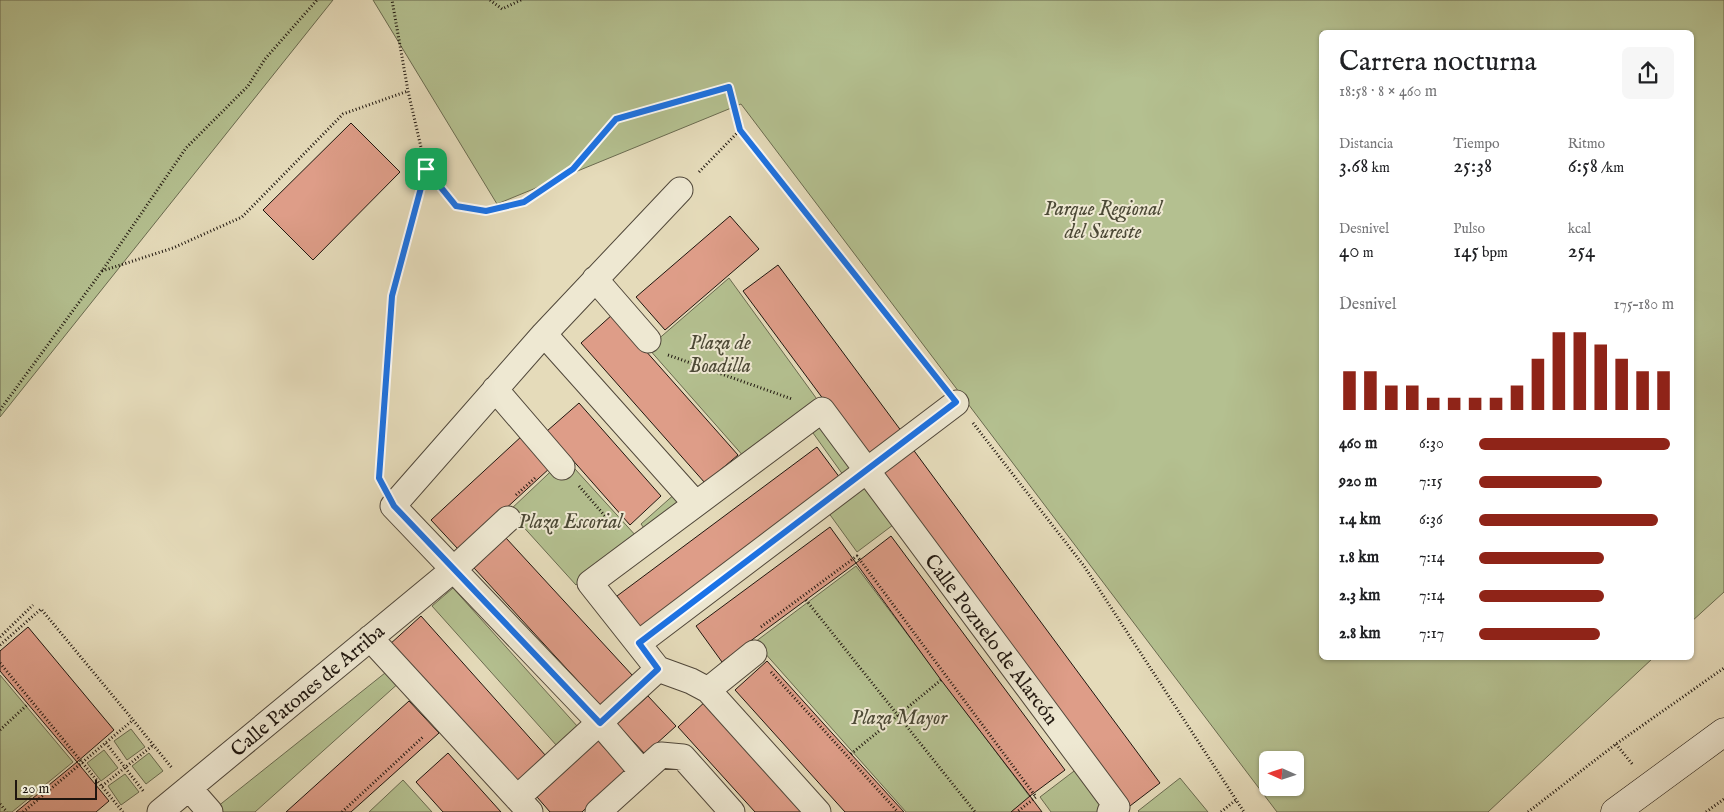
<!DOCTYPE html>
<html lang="es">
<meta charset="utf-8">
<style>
body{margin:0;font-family:"IM FELL English",serif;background:#f6f6f6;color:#202124;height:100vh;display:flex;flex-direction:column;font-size:19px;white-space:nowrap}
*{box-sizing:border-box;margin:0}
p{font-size:16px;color:#757577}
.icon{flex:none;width:28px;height:28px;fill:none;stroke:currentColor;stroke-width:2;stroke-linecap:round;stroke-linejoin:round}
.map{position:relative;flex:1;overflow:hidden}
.sheet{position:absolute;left:1319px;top:30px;width:375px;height:630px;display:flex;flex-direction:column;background:#fff;border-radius:8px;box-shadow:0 1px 4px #0004}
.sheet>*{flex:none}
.needle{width:32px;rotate:273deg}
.fabs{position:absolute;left:1259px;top:751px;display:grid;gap:10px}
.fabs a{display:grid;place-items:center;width:45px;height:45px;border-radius:8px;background:#fff;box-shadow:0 1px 4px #0004;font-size:25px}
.scale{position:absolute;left:15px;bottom:12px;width:82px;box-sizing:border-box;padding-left:5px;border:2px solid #1f160f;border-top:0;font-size:14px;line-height:18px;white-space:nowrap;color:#1f160f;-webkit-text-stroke:4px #eee8d2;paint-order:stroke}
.pin{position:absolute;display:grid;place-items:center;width:42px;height:42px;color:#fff;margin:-21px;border-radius:10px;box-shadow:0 2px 8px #0006}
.round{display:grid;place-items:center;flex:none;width:52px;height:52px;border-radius:8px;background:#f6f6f6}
.summary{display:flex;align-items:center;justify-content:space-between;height:85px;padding:0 20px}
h1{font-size:28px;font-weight:600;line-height:38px}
.stats{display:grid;grid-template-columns:repeat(3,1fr);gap:8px;height:85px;padding:5px 20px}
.stats div{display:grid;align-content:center}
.stats b{font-size:21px;font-weight:600}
.stats small{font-size:14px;font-weight:400}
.stats p{font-size:14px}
.chart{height:140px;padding:10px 20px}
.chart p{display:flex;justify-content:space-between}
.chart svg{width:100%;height:90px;margin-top:5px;stroke:#8f2418;stroke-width:6}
ul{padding:0 20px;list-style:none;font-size:16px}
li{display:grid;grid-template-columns:80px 60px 1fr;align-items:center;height:38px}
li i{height:12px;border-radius:6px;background:#8f2418}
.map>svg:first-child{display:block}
.green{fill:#b4c090;stroke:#6a6b50;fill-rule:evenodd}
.building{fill:#de9d88;stroke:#1f160f}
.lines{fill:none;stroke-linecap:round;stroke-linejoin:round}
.street-casing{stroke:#50473a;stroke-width:27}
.secondary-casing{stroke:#1f160f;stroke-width:29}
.path{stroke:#1f160f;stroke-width:3;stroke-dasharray:1 2.5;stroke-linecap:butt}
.street{stroke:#eee8d2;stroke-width:25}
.secondary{stroke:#eee8d2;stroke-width:28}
.route-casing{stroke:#fff;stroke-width:10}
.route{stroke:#1a73e8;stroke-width:6}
.labels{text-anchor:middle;stroke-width:4;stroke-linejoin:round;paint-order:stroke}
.park-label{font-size:20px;font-style:italic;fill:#4c4936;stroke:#eee8d2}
.street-label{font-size:20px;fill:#1f160f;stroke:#eee8d2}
</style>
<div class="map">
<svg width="1724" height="812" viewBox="0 0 1724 812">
<rect width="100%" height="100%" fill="#e5dbba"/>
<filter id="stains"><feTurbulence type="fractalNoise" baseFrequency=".004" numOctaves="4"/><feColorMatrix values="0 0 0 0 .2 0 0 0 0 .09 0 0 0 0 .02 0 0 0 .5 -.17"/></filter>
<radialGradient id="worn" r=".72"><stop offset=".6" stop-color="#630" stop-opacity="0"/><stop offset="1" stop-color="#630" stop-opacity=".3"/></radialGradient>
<!-- green -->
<path class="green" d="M0 0H333L0 417Z
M373 0H1724V592L1691 622V32H1321V658H1653L1488 812H1277L741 104 497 204ZM1268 760H1295V788H1268Z
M729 278 819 402 745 458 648 348Z
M821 426 854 472 846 479 813 433Z
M565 458 637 537 576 585 509 511Z
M867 482 897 522 857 552 828 512Z
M677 492 685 502 647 532 641 524Z
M856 566 1030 797 1011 812H906L755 642Z
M453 588 578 727 557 746 432 606Z
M390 669 401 681 255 812H221L217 807Z
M0 675 73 762 12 812H0Z
M131 729 145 747 127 760 114 741Z
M104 750 118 768 101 781 87 763Z
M149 753 163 771 146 784 132 766Z
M1082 765 1111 803 1099 812H1051L1040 797Z
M125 774 139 792 121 805 108 786Z
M1180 778 1208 812H1139L1138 811Z
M403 780 432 812H369Z"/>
<!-- building -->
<path class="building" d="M351 123 400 172 313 260 263 210Z
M730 216 759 249 665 330 636 297Z
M778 265 902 432 867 458 743 291Z
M613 314 738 455 705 483 581 343Z
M579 403 661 496 630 525 547 431Z
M523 435 551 467 502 512 458 549 431 520Z
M817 447 843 482 642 631 617 596Z
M912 448 1160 783 1126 809 877 474Z
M830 527 856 563 722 662 696 626Z
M891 536 1065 770 1030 796 941 680 856 563Z
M506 538 633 676 601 706 474 568Z
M421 616 546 756 513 784 389 645Z
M28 627 114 730 77 762 0 671V651Z
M767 661 851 754 904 812H845L735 690Z
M648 696 676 726 645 754 617 724Z
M708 699 810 812H755L678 727Z
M409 701 439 733 351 812H286Z
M598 741 626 771 582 812H550L537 797Z
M448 753 501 812H443L416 782Z
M77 762 109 801 96 812H16Z
M1030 796 1042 812H1011Z"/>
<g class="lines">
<defs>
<path id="street" d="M595 279 648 340
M544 334 696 504
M495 389 562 467
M370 638 530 812
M639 643 956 403
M658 669 590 583 822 410 1117 807 1110 812
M708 690 754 653
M642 772 600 723 393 506 544 334 680 190
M189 788 210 812
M517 798 658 669 691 681 708 690 818 812
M160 812 454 569 508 519
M598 812 661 755 683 757 732 812"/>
<path id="secondary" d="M1615 812 1724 732"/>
</defs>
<!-- street casing -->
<use href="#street" class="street-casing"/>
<!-- secondary casing -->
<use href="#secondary" class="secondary-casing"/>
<!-- path -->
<path class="path" d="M490 0 502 9 521 0
M426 169 456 206 486 211 524 202 573 169 616 119 729 87 740 130
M699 172 740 130 941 383
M102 271 173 248 242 217 343 114 408 91
M668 355 792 399
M0 410 102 271 186 148 248 86 265 59 317 0
M973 423 1084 566 1244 812
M381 480 379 478 392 295 426 169 408 91 392 0
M579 486 618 531
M516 495 535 478
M806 600 975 812
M761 627 857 556 1036 797 1017 812
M0 637 33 605
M0 645 41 609 133 720
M0 663 123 812
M771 672 898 812
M0 730 28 704
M106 743 144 792
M1616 744 1633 765
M851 754 941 680
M102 786 152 746
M0 804 7 812
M23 812 133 720 172 768
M342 812 424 736
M1221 812 1237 799
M1528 812 1616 744 1724 668
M1706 812 1724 799"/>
<!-- street -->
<use href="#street" class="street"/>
<!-- secondary -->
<use href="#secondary" class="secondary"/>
</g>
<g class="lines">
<defs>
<path id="route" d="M729 87 740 130 956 402 639 643 658 669 600 723 394 506 379 478 392 296 426 169 456 206 486 211 524 202 573 169 616 119Z"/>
</defs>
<!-- route casing -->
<use href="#route" class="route-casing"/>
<!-- route -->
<use href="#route" class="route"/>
</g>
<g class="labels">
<!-- park labels -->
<g class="park-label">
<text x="1103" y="215">Parque Regional<tspan x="1103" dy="23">del Sureste</tspan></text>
<text x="720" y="349">Plaza de<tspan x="720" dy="23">Boadilla</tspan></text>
<text x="570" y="528">Plaza Escorial</text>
<text x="899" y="724">Plaza Mayor</text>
</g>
<!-- street labels -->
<g class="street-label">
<text transform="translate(992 639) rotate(53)" y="7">Calle Pozuelo de Alarcón</text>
<text transform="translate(307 690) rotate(-40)" y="7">Calle Patones de Arriba</text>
</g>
</g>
<rect width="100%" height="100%" filter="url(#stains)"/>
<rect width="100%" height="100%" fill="url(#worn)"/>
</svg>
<div class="fabs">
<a><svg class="needle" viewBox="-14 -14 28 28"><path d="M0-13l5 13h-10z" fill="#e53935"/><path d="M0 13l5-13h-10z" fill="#757577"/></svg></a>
</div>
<div class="scale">20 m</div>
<div class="pin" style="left:426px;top:169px;background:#1e9e55"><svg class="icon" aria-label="arrive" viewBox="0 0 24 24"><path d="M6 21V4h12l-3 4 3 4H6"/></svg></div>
<section class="sheet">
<div class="summary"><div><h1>Carrera nocturna</h1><p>18:58 · 8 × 460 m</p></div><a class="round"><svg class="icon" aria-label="share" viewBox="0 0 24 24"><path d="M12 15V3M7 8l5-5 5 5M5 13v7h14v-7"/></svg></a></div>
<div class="stats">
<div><p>Distancia</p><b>3.68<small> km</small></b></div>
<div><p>Tiempo</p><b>25:38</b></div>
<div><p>Ritmo</p><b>6:58<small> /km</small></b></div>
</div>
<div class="stats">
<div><p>Desnivel</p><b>40<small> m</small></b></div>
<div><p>Pulso</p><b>145<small> bpm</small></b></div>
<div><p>kcal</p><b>254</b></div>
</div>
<div class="chart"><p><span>Desnivel</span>175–180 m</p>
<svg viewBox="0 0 160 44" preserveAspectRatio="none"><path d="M5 44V25M15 44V25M25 44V32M35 44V32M45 44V38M55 44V38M65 44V38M75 44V38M85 44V32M95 44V19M105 44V6M115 44V6M125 44V12M135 44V19M145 44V25M155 44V25"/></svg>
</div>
<ul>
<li><b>460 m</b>6:30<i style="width:98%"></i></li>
<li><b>920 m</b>7:15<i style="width:63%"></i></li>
<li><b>1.4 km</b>6:36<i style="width:92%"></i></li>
<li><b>1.8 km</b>7:14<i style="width:64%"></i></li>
<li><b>2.3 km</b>7:14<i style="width:64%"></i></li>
<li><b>2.8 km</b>7:17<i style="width:62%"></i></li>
</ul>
</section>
</div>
